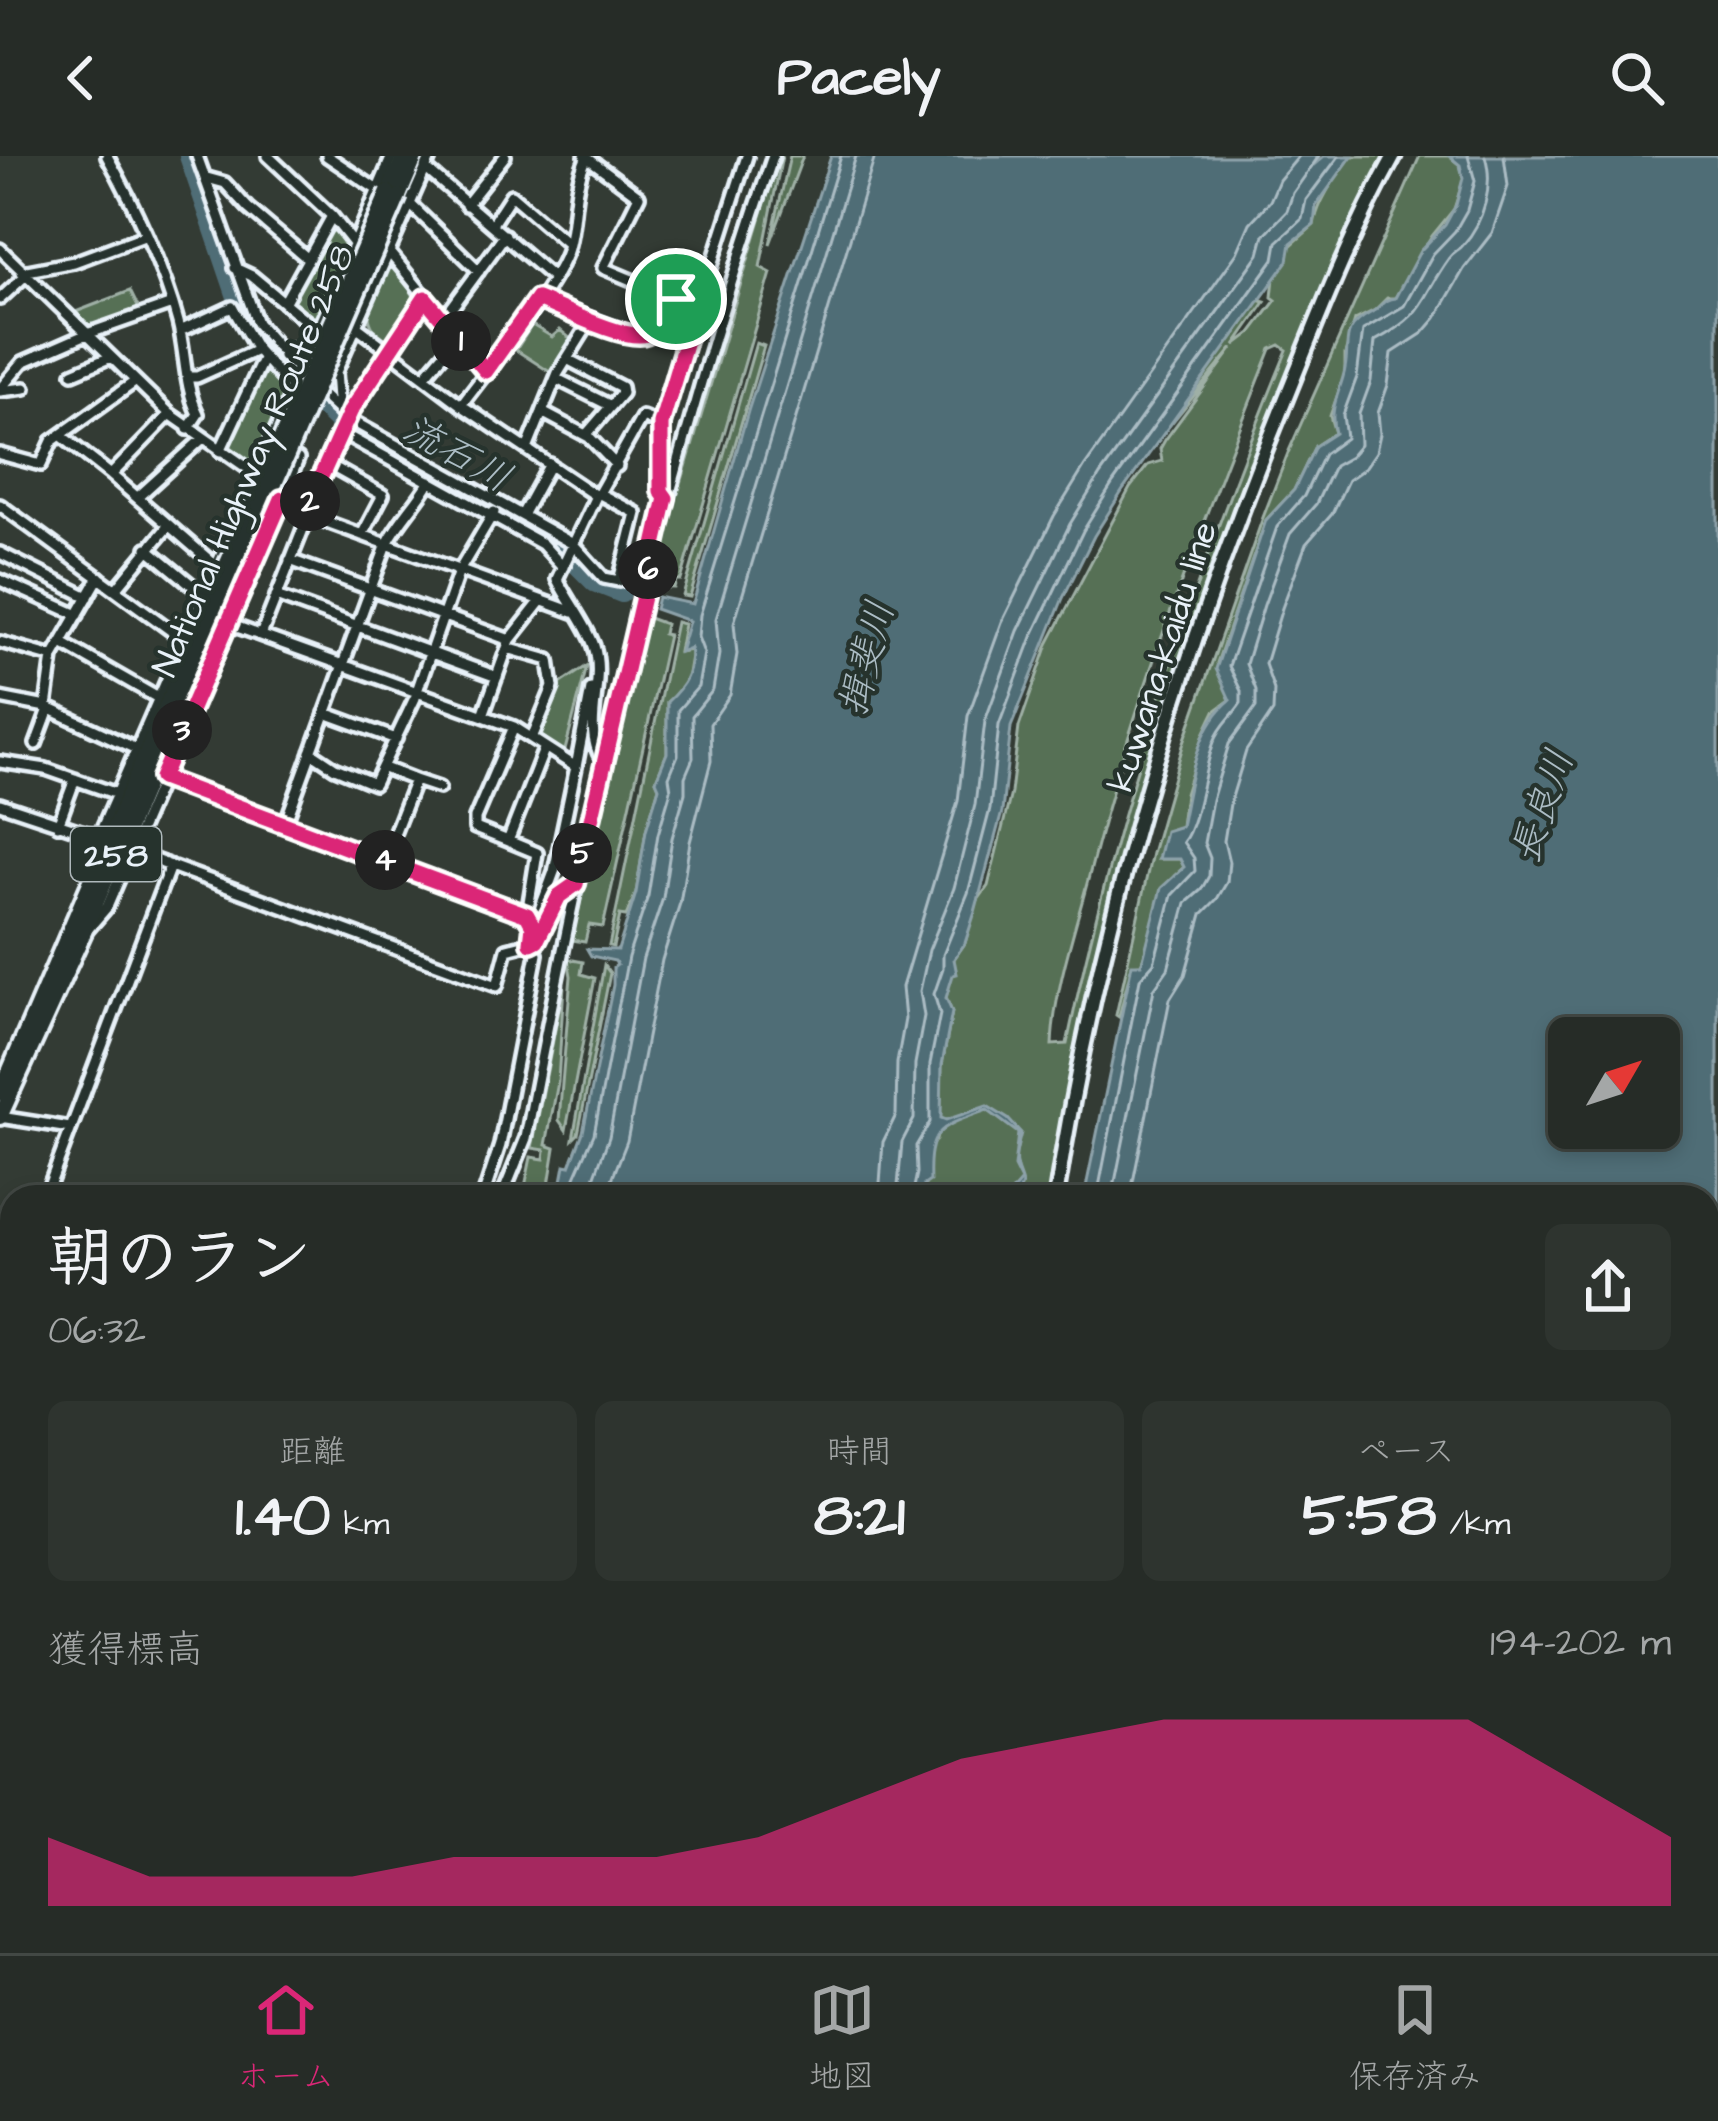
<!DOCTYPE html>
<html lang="ja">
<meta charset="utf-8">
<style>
body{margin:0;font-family:"Architects Daughter","Klee One",sans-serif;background:#2e342f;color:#f1f3f6;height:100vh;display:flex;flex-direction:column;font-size:45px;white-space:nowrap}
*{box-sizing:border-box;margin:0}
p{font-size:39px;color:#a4a7a7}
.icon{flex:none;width:66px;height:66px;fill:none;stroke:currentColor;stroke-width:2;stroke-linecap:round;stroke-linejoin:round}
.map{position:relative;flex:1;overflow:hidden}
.panel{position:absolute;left:0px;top:1029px;width:1719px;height:768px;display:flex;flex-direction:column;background:#262c27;border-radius:36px 36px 0 0;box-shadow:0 6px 18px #0003,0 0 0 3px #424844}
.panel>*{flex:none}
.needle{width:78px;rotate:51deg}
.tools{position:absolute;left:1548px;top:861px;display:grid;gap:24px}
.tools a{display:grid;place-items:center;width:132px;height:132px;border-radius:18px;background:#262c27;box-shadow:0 6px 18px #0003,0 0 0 3px #424844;font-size:60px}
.pin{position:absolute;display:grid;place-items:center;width:102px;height:102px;color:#fff;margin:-51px;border:6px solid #fff;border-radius:50%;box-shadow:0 3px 12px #0007}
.km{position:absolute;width:60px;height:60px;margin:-30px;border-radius:50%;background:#222;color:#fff;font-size:33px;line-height:60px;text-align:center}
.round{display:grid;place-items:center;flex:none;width:126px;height:126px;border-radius:18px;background:#2e342f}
.summary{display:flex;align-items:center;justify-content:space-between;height:204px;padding:0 48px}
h1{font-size:66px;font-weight:700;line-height:90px}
.figures{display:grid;grid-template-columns:repeat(3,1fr);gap:18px;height:204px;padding:12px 48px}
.figures div{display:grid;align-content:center;border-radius:18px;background:#2e342f;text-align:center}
.figures b{font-size:60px;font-weight:700}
.figures small{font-size:33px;font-weight:400}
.figures p{font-size:33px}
.chart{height:336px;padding:24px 48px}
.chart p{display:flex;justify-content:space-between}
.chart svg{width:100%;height:216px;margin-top:12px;fill:#db2777;opacity:.7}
header{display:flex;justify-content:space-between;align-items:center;height:156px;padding:0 48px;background:#262c27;font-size:54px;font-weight:700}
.tabs{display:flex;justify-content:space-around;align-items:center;height:168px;border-top:3px solid #424844;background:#262c27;font-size:33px;color:#a4a7a7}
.tabs a{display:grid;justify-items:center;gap:6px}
.tabs .on{color:#db2777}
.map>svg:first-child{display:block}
.green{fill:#566f54;stroke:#9fb0a6;stroke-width:3;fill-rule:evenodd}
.water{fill:#506d76;stroke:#8da2aa;stroke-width:3;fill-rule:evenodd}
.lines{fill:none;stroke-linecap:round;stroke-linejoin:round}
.shore{stroke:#abbcc4;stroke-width:3}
.stream{stroke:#8da2aa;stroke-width:3}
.river{stroke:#506d76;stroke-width:18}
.minor-casing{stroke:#e8f1f8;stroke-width:18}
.major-casing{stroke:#e8f1f8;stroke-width:21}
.highway-casing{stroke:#e8f1f8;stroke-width:22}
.minor{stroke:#26332d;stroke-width:9}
.major{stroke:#26332d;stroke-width:12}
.highway{stroke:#26332d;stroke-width:14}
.highway-bridge-casing{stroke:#e8f1f8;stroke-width:22;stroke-linecap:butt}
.highway-bridge{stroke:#26332d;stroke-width:14}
.route-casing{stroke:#fff;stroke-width:24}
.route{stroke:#db2777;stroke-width:15}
.labels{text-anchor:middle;stroke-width:9;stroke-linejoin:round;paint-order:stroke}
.shield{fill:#26332d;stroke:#aeb8bb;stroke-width:3}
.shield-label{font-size:33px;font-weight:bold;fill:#e8f1f8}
.street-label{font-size:36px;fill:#e8f1f8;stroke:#26332d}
.water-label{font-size:39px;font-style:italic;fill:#abbcc4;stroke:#26332d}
</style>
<header><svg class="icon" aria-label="back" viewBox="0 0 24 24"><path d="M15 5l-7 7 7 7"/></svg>Pacely<svg class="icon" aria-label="search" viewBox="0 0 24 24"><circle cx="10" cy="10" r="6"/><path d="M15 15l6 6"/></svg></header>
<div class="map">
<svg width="1718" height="1797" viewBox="0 0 1718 1797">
<rect width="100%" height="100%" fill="#333b34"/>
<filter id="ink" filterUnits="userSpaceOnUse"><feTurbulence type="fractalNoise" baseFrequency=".00833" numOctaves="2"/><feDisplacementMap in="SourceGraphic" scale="24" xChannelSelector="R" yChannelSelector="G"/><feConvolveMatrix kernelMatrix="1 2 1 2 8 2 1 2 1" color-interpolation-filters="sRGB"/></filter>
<g filter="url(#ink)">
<!-- green -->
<path class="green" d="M779 0H782L760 111 771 117 681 424H676L674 432 650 431Z
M790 0H803L770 88Z
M1347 0H1385L1339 105 1330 115 1332 121C1205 416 1098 722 1052 1041H924L928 992 936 984 940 968 942 909 952 856 946 842 954 803 965 787 976 747 988 730 1011 637 1019 571 1048 488 1130 332 1148 309 1162 305 1160 293 1165 284 1233 192 1164 276 1258 144 1265 146 1235 189 1251 177 1276 144 1272 141 1274 122 1287 105V93L1314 69C1318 45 1335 24 1347 0ZM1280 189 1287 194C1194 420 1117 649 1067 888L1052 889C1054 834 1075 774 1089 720 1135 539 1202 366 1271 193Z
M1420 0H1449L1460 9 1464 22 1454 53 1432 80 1395 142H1387L1375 154 1355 164 1345 198V218L1330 260 1335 277 1315 290 1294 334 1266 364 1217 507 1230 544 1215 555 1204 578 1185 638 1181 670 1158 703H1180L1184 711 1174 720 1141 808 1132 809 1119 861 1116 859 1152 697 1184 586 1262 364 1288 297Z
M336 72 347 94 320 159 308 163 292 143 330 73Z
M388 110H395L417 145 388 187C353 162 374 143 388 110Z
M130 135 140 155 92 171 73 157Z
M532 169 552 181 560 174 572 184 550 216 516 194Z
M756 187 764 190 690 441 683 440Z
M267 212 286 237 259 302 245 307 230 295 227 288 260 213Z
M643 460 665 468 663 478 668 479 603 771 589 769 585 786 572 784Z
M676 466 684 468 679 496 692 494 686 529 667 546V597L656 624 659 631 646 674 636 737 626 760 620 759 613 791 609 790Z
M587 510 564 598 538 577 557 530Z
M568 803 583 806 581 818 595 822 566 974 559 964 571 820Z
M604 809 610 817 578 978 573 983Z
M564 828 558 926 546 989 555 992 547 1041H523L531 1001 544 1003 545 994 532 992Z
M1718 1175V1463L1707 1448V1221Z
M1718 1606V1797H1637L1643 1793 1646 1785H1707V1614Z"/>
<!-- water -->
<path class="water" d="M831 0H1317L1316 7 1324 0H1352L1316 50 1314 69 1291 87 1288 105 1123 334 1094 380 1063 442 1011 571 1002 656 975 756 965 787 954 803 957 818 953 819 946 842 952 856 942 909 941 962 946 964 987 950 1008 963 1021 977C1019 985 1014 1000 1016 1008 1019 1026 1029 1027 1013 1041V1034L1021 1025 1014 1011 1018 977 987 954C940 971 928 972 930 1025L924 1029V1041H559L565 1009 570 1010 583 976 613 829V812L617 809 615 805 591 800 587 793 618 794 636 737 646 674 659 631 656 624 667 597V546C684 530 694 515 690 492L680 496 689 465 655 453 658 441 693 448 748 255Z
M1449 0H1718V1175L1707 1221V1041H1084L1132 808H1141L1143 803 1161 732 1184 711 1180 703H1158L1165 675 1181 670C1191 626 1194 574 1230 544L1216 513 1266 364 1294 334 1315 290 1335 277C1329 255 1337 242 1343 221 1353 189 1335 176 1372 156 1382 150 1383 143 1395 142L1420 95 1445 69 1456 49 1463 22 1460 9ZM1569 882H1659V972H1569Z
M511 1785H969L972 1797H538L537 1793H522L521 1787Z
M1064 1785H1646L1643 1793 1637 1797 1629 1793 1624 1797H1066Z"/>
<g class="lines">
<!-- shore -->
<path class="shore" d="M571 1041 575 1021 594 978 628 801 648 740 658 678 671 634 669 621 678 599V554L698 531 704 497 698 481 700 459 841 0
M587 1041 609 981 643 802 663 742 672 682 685 637V621L693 602 692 560 713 534 719 498 716 463 856 0
M605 1041 627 985 662 804 680 747 690 686 711 605 710 568 730 539 737 498 734 467 875 0
M879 1041 883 986 896 959 897 907 905 863 902 831 958 645 968 560 1002 466 1054 360 1085 310 1237 97 1250 67 1270 45 1279 24 1299 0
M897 1041 902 986 914 963 915 908 924 860 920 835 929 794 954 732 975 649 985 565 1018 475 1070 368 1100 319 1259 98 1264 79 1287 55 1293 37 1319 0
M912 1041 917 1017 916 990 930 966V908L940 858 934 838 943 812V799L968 737 990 653 999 569 1032 481 1083 375 1113 327 1274 103 1277 86 1302 63 1306 44 1339 0
M1097 1041 1140 823 1154 807 1172 739 1195 715 1194 702 1183 686C1198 668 1204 612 1214 586 1220 569 1232 561 1241 547V535L1229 510 1277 371 1304 340 1324 298 1346 282 1343 259 1357 221 1363 174 1404 150 1433 98 1455 75 1467 54 1475 25 1468 0
M1112 1041 1154 833 1168 813 1186 747 1201 734 1209 720 1210 702 1204 687 1212 644 1229 588 1256 551V534L1246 508 1264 449 1290 378 1316 348 1334 310 1350 301 1360 289 1359 258 1371 225 1375 185C1428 156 1418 145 1449 102 1452 97 1460 93 1463 89 1484 66 1494 29 1485 0
M1130 1041 1170 843 1185 819 1202 758 1217 743 1227 726 1229 706 1224 685 1230 648 1246 595 1273 555 1274 534 1265 508 1282 452 1306 388 1332 358 1348 324 1365 312 1376 296 1380 278 1378 257 1388 229 1392 197 1423 177 1436 162 1464 113 1492 77 1508 30 1504 0"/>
<!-- stream -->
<path class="stream" d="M0 1684 12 1689
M391 1785 427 1790"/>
<!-- river -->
<path class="river" d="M188 0 236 141 254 177 288 218 335 264 554 387 594 427 622 438"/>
<defs>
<path id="minor" d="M107 0C134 48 164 113 178 166 186 197 184 230 198 258L188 273
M197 0 257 167 304 221
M268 0 332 60
M327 0 379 35
M585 0 639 40 603 112 696 151
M425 12 552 121
M207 22 225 27 248 52 308 103
M410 48 479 115
M466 49 505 0
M492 68 511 39 568 88
M0 93 170 258 256 318
M389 96 486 215
M235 112 252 120 317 174
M22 116 74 106 144 80
M0 143 26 119
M537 143 639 180C657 175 669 160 676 143
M284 147 332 60 355 89
M441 160 450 154 505 79
M356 170 461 249 596 340 557 423C568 446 586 467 594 490 606 526 581 571 602 603
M283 200 292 193 308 198 392 0
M73 217 111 201
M189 221H197L257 194
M424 221 458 181
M557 223 611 250 622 237 621 231 567 203
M1 232 23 206 87 178 172 148
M0 235 25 232
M322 239 347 262 573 388 604 422 619 425 636 357 600 338
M461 249C486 215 558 129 568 92 577 60 571 36 587 0
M339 256 336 216 431 0
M542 256 589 281 617 310
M170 258 111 319 216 410
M661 268V335L666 342
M340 276 542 388 563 411
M586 279 611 250
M63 281 111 319
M527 293 558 217 591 164
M220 295 263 203
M0 298 41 309 52 285 136 225
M326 307 383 339 362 379
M598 339 642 261 661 268 747 0
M138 341 202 283
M282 343 298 303
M0 349 184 484
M305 356 351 254 425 142
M522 359 550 308
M147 392 204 439
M0 397 88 441
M290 404 510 484
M0 424 78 459
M116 433 169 369
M276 440 497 521
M229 468 514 571 576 611 591 533
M261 479 309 358
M0 486 53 501 46 551 0 542
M62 487 158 542
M507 492 549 504 553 531 532 582
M53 501 99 421
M417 535 459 415 494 356
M46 551 136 593
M325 557 396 583
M483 559 510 484 540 446
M36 588 49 553
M311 596 335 612 374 628 415 542
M0 606 46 613 117 638
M161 622 527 759 534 770 554 716 576 611
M415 624 439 632
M0 648 102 682
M285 668 387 388C399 364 416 349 430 325
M58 669 75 623
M508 685 475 672V662L514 571
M101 694 103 670 117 638 293 234 257 194 232 151 180 175
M130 695 497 830 507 793 531 787 537 798 500 989 483 1041
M384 703 415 624 384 612
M527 759 537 697 508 685 545 591
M534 770 531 787 537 784 559 740 576 728
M88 773 107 751 282 343 313 361 573 456
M0 961 70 972
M45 1041 170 710
M502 1041 526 982C589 649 662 321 773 0
M0 1110 12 1114
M0 1671 12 1675
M266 1785 342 1797
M488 1785V1797"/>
<path id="major" d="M1056 1041C1098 769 1179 503 1283 249 1317 165 1350 79 1394 0
M1040 1785 1041 1797"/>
<path id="highway" d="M388 36 404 0
M399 40 416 0
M0 937 218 428
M0 961 84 776 229 434
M1707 1313 1718 1314
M1707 1332 1718 1333"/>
</defs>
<!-- minor casing -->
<use href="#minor" class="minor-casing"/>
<!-- major casing -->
<use href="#major" class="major-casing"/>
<!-- highway casing -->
<use href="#highway" class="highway-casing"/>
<!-- minor -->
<use href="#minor" class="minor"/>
<!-- major -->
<use href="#major" class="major"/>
<!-- highway -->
<use href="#highway" class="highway"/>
<defs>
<path id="highway-bridge" d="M218 428 388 36
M229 434 399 40
M0 1125 12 1128
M0 1138 12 1142"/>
</defs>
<!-- highway-bridge casing -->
<use href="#highway-bridge" class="highway-bridge-casing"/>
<!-- highway-bridge -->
<use href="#highway-bridge" class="highway-bridge"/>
</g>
</g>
<g class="lines" filter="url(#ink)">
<defs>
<path id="route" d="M425 142 486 215 537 143C558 151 627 186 646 178 660 173 670 156 676 143L696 151 661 268V335L666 342 576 728 559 740 537 784 531 787 533 770 527 759 161 622 282 343 305 356 351 254Z"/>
</defs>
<!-- route casing -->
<use href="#route" class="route-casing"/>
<!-- route -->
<use href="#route" class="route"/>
</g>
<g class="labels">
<!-- shield labels -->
<rect class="shield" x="71" y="671" width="90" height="54" rx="9"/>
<g class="shield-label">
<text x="116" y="710">258</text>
</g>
<!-- street labels -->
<g class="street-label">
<text transform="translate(252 304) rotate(-67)" y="13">National Highway Route 258</text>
<text transform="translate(1161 500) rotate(-72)" y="13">kuwana-kaidu line</text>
</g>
<!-- water labels -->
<g class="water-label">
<text transform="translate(458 296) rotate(29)" y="14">流石川</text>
<text transform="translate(865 502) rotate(-75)" y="14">揖斐川</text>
<text transform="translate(1541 650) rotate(-71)" y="14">長良川</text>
</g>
</g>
</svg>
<div class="tools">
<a><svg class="needle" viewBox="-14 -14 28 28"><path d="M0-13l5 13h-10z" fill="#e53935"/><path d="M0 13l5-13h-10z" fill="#a4a7a7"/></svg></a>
</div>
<div class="pin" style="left:676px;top:143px;background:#1e9e55"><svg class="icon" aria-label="arrive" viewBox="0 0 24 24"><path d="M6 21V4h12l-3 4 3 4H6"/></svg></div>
<b class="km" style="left:461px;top:185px">1</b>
<b class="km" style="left:310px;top:345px">2</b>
<b class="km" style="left:182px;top:574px">3</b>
<b class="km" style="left:385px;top:704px">4</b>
<b class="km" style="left:582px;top:697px">5</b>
<b class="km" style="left:648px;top:413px">6</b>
<section class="panel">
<div class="summary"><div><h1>朝のラン</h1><p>06:32</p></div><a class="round"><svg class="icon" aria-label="share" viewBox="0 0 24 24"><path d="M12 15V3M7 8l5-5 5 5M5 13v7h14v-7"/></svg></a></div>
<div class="figures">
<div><p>距離</p><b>1.40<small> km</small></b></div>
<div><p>時間</p><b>8:21</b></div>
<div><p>ペース</p><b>5:58<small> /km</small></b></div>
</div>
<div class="chart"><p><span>獲得標高</span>194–202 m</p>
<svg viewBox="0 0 160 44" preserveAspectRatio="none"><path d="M0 44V30L10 38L20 38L30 38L40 34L50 34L60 34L70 30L80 22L90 14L100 10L110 6L120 6L130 6L140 6L150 18L160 30V44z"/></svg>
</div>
</section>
</div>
<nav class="tabs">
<a class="on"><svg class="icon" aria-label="home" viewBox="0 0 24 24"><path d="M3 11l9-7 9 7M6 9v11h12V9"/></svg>ホーム</a>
<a><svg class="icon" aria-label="map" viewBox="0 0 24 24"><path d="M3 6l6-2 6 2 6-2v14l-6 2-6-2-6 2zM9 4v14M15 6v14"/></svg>地図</a>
<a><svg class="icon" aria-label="saved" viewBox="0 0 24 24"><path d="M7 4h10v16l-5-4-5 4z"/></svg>保存済み</a>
</nav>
